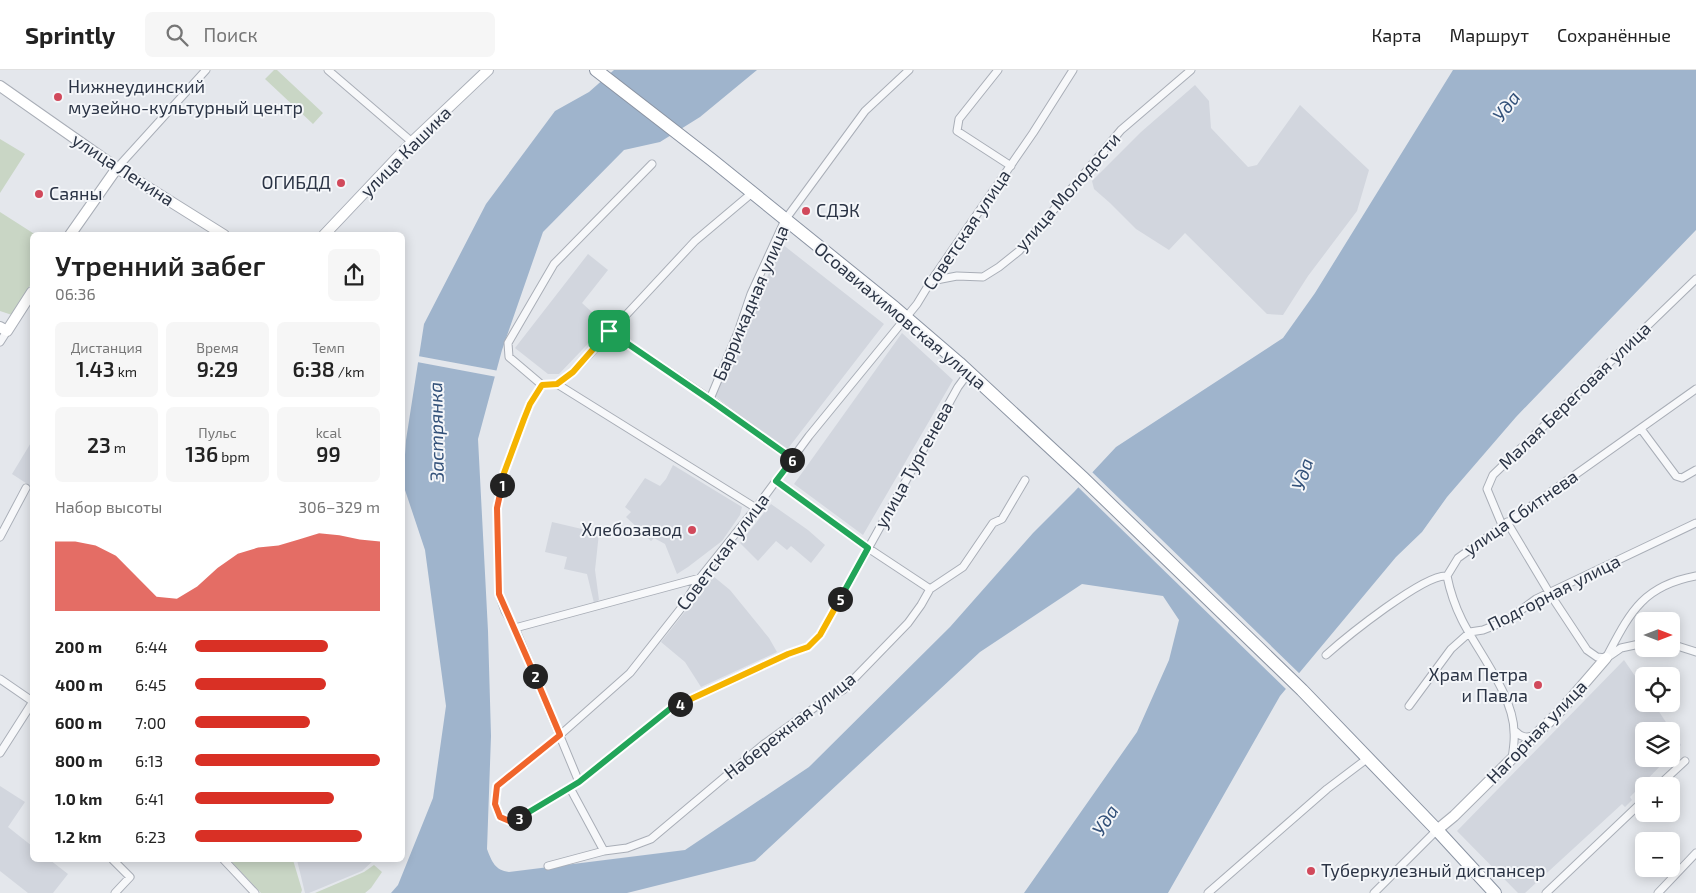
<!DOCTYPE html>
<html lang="ru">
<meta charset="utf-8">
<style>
body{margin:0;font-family:"Exo 2",sans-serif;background:#f6f6f6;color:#222;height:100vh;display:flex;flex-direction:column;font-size:19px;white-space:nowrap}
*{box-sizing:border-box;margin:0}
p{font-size:16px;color:#767676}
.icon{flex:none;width:28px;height:28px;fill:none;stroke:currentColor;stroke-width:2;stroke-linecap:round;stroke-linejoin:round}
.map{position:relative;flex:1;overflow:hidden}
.side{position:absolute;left:30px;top:162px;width:375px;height:630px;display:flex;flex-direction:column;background:#fff;border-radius:8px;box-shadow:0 2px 12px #0003}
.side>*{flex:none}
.needle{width:32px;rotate:90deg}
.controls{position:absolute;left:1635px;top:542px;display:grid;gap:10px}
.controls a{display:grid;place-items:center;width:45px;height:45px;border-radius:8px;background:#fff;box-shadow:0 2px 12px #0003;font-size:25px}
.pin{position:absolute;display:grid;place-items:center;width:42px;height:42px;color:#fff;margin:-21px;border-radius:10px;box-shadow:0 2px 8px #0006}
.km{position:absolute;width:25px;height:25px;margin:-12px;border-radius:50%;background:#222;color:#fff;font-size:14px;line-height:25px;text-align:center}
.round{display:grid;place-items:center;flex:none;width:52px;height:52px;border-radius:8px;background:#f6f6f6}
.overview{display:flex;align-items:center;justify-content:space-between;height:85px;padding:0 25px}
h1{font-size:28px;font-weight:600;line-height:38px}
.stats{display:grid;grid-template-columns:repeat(3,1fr);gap:8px;height:85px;padding:5px 25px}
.stats div{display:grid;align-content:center;border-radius:8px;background:#f6f6f6;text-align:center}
.stats b{font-size:21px;font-weight:600}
.stats small{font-size:14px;font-weight:400}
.stats p{font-size:14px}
.chart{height:140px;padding:10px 25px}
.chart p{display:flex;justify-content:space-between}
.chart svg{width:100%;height:90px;margin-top:5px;fill:#d93025;opacity:.7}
ul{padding:0 25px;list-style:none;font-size:16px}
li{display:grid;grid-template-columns:80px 60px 1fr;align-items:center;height:38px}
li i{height:12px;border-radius:6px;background:#d93025}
header{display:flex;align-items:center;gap:30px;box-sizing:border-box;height:70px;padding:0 25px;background:#fff;border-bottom:1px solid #e0e0e0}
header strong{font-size:24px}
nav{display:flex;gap:28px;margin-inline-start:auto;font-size:18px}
.search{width:350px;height:45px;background:#f6f6f6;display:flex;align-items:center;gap:12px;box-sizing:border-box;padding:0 18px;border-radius:8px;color:#767676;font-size:19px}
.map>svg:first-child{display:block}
.built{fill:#d2d6de}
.green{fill:#c9d6c5}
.water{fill:#9fb4cc}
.pier{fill:#e4e7ec}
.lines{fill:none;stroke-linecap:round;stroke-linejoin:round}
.street-casing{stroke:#a9aeb7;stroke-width:9}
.secondary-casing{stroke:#a9aeb7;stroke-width:12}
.highway-casing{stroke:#8b94a3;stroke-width:14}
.street{stroke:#f7f8fa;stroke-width:7}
.secondary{stroke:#fff;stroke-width:10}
.highway{stroke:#fff;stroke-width:12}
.split-1-casing{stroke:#fff;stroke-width:10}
.split-2-casing{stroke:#fff;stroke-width:10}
.split-3-casing{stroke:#fff;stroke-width:10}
.split-4-casing{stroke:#fff;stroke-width:10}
.split-5-casing{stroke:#fff;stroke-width:10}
.split-6-casing{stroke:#fff;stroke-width:10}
.split-7-casing{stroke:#fff;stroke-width:10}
.split-1{stroke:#f5b400;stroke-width:6}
.split-2{stroke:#f0652b;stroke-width:6}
.split-3{stroke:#f0652b;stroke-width:6}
.split-4{stroke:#22a559;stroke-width:6}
.split-5{stroke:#f5b400;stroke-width:6}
.split-6{stroke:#22a559;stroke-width:6}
.split-7{stroke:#22a559;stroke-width:6}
.poi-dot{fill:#d1495b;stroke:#f4f6f9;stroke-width:2}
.labels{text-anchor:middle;stroke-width:4;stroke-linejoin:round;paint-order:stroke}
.poi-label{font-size:18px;fill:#2b3445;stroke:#f4f6f9;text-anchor:start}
.street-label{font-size:18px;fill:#2b3445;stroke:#f4f6f9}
.water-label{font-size:19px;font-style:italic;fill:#34527a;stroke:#f4f6f9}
</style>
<header>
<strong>Sprintly</strong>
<div class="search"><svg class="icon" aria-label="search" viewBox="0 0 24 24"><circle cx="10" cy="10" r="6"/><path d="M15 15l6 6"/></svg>Поиск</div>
<nav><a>Карта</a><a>Маршрут</a><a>Сохранённые</a></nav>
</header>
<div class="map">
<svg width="1696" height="823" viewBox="0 0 1696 823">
<rect width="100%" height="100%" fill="#e4e7ec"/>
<!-- built -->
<path class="built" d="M1195 15 1209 31 1211 58 1248 97 1257 95 1300 35 1369 100 1357 141 1308 206 1283 245 1267 244 1185 163 1169 180 1136 159 1110 133 1094 119 1092 111 1141 62Z
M782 174 884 254 786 381 714 325Z
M588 184 608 200 582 233 606 255 559 304H548L515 278Z
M902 263 953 310 863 465 794 414Z
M32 371V417L12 404Z
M673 395 742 437 740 445 722 471 688 497 677 504 665 474 654 468 651 471 644 464 626 447 631 442 625 437 645 408 660 416 666 409Z
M771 434 808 460 825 475 811 493 791 476 787 480 776 471 758 491 740 473Z
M552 452 599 463 595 500 599 530 594 533 587 504 564 499 567 487 545 482Z
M713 506 730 520 769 568 777 582 701 617 685 592 661 572Z
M1624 590 1644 619V634H1654L1681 675 1671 685V661H1644V689H1667L1630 727 1632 730 1625 737 1622 734 1525 823H1518L1457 761Z
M0 716 25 732 8 757 32 776V790H50L68 804 53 823H28L0 801Z
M297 790H374L362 801 309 823H305Z"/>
<!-- green -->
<path class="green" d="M274 0H277L323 43 313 54 265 9Z
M0 69 25 84 0 123Z
M0 142 36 165H32V212L12 245 0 241Z
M230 790H293L302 820 301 823H261Z
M374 795 382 802 371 818 365 823H315L364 802Z"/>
<!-- water -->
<path class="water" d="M614 0H757L700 47 660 72 624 80 543 162 502 280 478 369 488 561 491 666 487 779C492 792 495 800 509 802L685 780 809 697 950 557 1033 463 1074 422 1116 377 1283 268 1315 223 1453 0H1696V160L1516 347 1447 427 1422 462 1396 487 1280 626 1168 823H1024L1137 662 1169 590 1179 550 1163 526 1082 514 980 582 755 791 627 823H391L398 815 433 728 446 636 425 480 403 414 406 370 424 254 486 134 555 41 589 22Z"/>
<!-- pier -->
<path class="pier" d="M418 286 499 301 497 307 417 292Z
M1091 401 1301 605 1288 621 1077 416Z"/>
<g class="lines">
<defs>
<path id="street" d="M328 0 412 72
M998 0 959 49 957 61 1011 96
M117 98 206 0
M931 211 957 206 983 207 999 197 1019 181 1121 60 1191 0
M609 261 710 329 793 389
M0 272 7 261
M969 302 958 317 820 565 808 577 788 584 671 638 579 712 512 752 500 747 495 734 497 716 560 665 630 603 682 537 700 508 756 438 809 366 917 234 931 211 1033 63 1073 0
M557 314 756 438
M542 315 509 287 508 273 554 194 652 94
M710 329 738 262 751 224 785 150 865 41 909 0
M1641 359 1676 406 1682 408 1696 400
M776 411 868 478 930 519
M1507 452 1550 524 1587 580 1597 587 1606 588
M1502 455 1487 419 1493 405 1696 209
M0 467 26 418
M1447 506C1450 521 1455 536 1462 550 1478 582 1514 626 1514 662 1515 671 1513 680 1512 689
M515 558 700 508
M1671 574 1696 582
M1326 585C1345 568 1425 503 1447 506L1458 488 1696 319
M1608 587 1621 578 1644 573
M1606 588C1630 543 1642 516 1696 506
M0 609 32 631
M1409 636 1451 579 1470 562 1483 560 1506 551 1536 529 1696 453
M1515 661C1521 667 1525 668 1534 666
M0 683 32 633
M579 712 515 558 505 541 499 524 497 438 504 403 524 349 530 334 542 315 557 314 573 302 695 171 752 123
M1658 716 1685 691
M570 718 604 781
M113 790 130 807 115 823
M224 790 255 823
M548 796 604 781 627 778 651 769 764 674 825 630 843 620 908 553 921 535 930 519 963 497 993 453 1002 449 1025 410
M1208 823 1327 719 1368 688
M1374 823 1437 760
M1546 823 1644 730
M1658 823 1696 783"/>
<path id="secondary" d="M0 16 117 98 224 165
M70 165 117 98
M324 165 412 72 488 0
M0 257 7 261 32 222
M1437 760 1454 746 1562 639 1606 588"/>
<path id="highway" d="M596 0 712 90 895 238 959 293 1083 408 1302 620 1437 760 1495 823"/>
</defs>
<!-- street casing -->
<use href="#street" class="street-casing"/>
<!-- secondary casing -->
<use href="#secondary" class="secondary-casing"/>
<!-- highway casing -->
<use href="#highway" class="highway-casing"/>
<!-- street -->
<use href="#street" class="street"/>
<!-- secondary -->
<use href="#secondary" class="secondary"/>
<!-- highway -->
<use href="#highway" class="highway"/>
</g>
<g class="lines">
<defs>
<path id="split-1" d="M502 415 504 403 524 349 530 334 542 315 557 314 573 302 609 261"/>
<path id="split-2" d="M502 415 497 438 499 524 535 606"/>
<path id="split-3" d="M519 748 512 752 500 747 495 734 497 716 560 665 535 606"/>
<path id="split-4" d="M519 748 579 712 671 638 680 634"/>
<path id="split-5" d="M680 634 788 584 808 577 820 565 840 529"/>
<path id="split-6" d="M792 390 776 411 868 478 840 529"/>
<path id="split-7" d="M609 261 710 330 793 389 792 390"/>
</defs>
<!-- split-1 casing -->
<use href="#split-1" class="split-1-casing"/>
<!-- split-2 casing -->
<use href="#split-2" class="split-2-casing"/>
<!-- split-3 casing -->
<use href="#split-3" class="split-3-casing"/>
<!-- split-4 casing -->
<use href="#split-4" class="split-4-casing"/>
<!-- split-5 casing -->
<use href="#split-5" class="split-5-casing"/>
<!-- split-6 casing -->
<use href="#split-6" class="split-6-casing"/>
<!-- split-7 casing -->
<use href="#split-7" class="split-7-casing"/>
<!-- split-1 -->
<use href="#split-1" class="split-1"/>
<!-- split-2 -->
<use href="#split-2" class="split-2"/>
<!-- split-3 -->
<use href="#split-3" class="split-3"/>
<!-- split-4 -->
<use href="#split-4" class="split-4"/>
<!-- split-5 -->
<use href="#split-5" class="split-5"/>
<!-- split-6 -->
<use href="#split-6" class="split-6"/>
<!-- split-7 -->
<use href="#split-7" class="split-7"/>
</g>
<!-- markers -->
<g class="poi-dot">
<circle cx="58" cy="27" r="5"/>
<circle cx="341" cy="113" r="5"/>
<circle cx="39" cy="124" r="5"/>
<circle cx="806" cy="141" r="5"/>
<circle cx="692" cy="460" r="5"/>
<circle cx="1538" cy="615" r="5"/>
<circle cx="1311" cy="801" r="5"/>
</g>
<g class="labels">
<!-- poi labels -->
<g class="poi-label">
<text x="68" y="23">Нижнеудинский<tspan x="68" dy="21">музейно-культурный центр</tspan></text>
<text x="331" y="119" text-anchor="end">ОГИБДД</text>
<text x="49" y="130">Саяны</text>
<text x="816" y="147">СДЭК</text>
<text x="682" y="466" text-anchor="end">Хлебозавод</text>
<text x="1528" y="611" text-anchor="end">Храм Петра<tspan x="1528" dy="21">и Павла</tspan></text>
<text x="1321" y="807">Туберкулезный диспансер</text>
</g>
<!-- street labels -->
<g class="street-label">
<text transform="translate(406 82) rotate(-45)" y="6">улица Кашика</text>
<text transform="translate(123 100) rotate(33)" y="6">улица Ленина</text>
<text transform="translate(1068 122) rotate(-49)" y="6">улица Молодости</text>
<text transform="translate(967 160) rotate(-56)" y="6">Советская улица</text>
<text transform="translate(751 233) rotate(-67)" y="6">Баррикадная улица</text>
<text transform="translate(900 246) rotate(40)" y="6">Осоавиахимовская улица</text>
<text transform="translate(1575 326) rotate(-44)" y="6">Малая Береговая улица</text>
<text transform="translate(914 395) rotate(-61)" y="6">улица Тургенева</text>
<text transform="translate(1521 443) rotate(-35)" y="6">улица Сбитнева</text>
<text transform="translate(723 482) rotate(-53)" y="6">Советская улица</text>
<text transform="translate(1554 523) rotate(-27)" y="6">Подгорная улица</text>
<text transform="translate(790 656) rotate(-38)" y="6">Набережная улица</text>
<text transform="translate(1537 662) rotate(-46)" y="6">Нагорная улица</text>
</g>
<!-- water labels -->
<g class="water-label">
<text transform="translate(1506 36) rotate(-53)" y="7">Уда</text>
<text transform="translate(436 362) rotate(-91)" y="7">Застрянка</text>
<text transform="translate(1302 404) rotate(-72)" y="7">Уда</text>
<text transform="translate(1105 750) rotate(-57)" y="7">Уда</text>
</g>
</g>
</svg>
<div class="controls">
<a><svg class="needle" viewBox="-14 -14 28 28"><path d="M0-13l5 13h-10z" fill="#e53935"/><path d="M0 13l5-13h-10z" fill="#767676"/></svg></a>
<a><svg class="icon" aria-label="locate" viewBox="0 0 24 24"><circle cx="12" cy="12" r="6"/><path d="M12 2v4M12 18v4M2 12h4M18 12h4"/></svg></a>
<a><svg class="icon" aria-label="layers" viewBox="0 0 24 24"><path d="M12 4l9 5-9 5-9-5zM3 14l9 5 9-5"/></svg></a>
<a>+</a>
<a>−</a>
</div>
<div class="pin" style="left:609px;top:261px;background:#1e9e55"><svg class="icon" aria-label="arrive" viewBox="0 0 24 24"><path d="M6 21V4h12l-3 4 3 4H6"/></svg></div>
<b class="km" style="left:502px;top:415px">1</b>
<b class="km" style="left:535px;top:606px">2</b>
<b class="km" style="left:519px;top:748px">3</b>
<b class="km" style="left:680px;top:634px">4</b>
<b class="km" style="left:840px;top:529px">5</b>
<b class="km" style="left:792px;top:390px">6</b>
<section class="side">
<div class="overview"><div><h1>Утренний забег</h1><p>06:36</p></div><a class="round"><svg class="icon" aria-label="share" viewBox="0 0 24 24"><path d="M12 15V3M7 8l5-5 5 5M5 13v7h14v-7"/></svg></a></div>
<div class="stats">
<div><p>Дистанция</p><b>1.43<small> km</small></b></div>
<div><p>Время</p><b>9:29</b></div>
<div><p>Темп</p><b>6:38<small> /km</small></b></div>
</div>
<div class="stats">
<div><b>23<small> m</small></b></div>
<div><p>Пульс</p><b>136<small> bpm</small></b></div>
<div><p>kcal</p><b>99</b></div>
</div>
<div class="chart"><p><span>Набор высоты</span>306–329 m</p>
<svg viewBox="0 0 160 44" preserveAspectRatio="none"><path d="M0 44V10L10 10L20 12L30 17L40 27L50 37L60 38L70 32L80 23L90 16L100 13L110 12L120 9L130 6L140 7L150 9L160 10V44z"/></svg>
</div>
<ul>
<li><b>200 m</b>6:44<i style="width:72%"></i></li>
<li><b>400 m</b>6:45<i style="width:71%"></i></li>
<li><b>600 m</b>7:00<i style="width:62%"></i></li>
<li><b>800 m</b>6:13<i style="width:100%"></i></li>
<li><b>1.0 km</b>6:41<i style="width:75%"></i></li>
<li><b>1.2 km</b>6:23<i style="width:90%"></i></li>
</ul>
</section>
</div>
